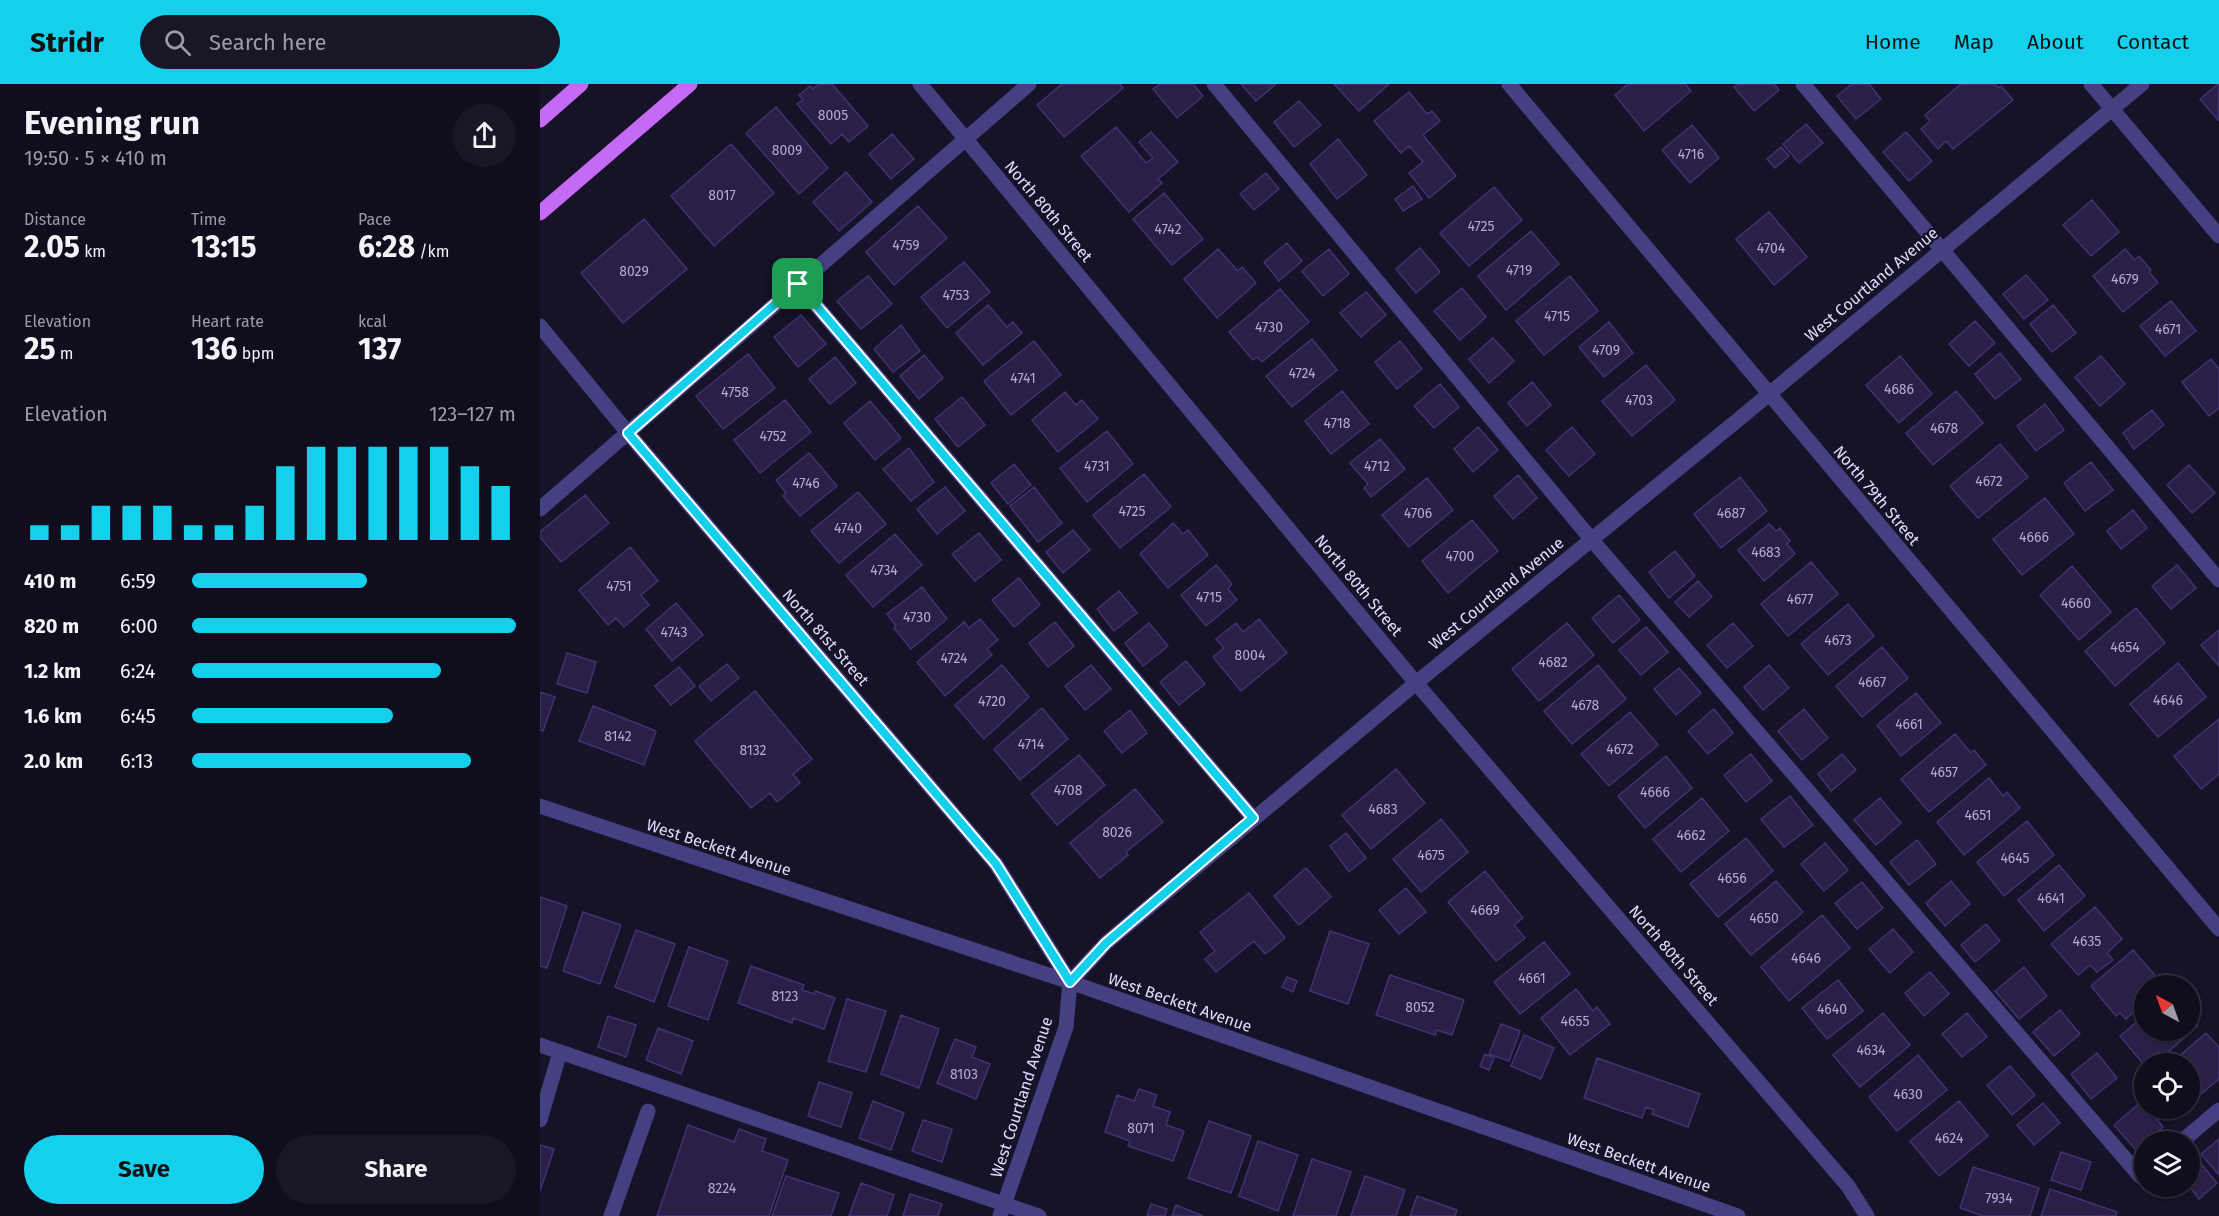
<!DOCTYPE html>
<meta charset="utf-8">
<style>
body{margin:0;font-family:"Fira Sans",sans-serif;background:#191726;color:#f1f3f6;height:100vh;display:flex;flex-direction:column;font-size:22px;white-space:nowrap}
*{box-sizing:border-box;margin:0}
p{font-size:20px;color:#9c9ca4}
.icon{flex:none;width:33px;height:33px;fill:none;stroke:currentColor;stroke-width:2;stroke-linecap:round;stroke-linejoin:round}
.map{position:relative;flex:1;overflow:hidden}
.panel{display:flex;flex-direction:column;background:#100e1d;width:540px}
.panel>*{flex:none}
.needle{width:39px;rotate:319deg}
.tools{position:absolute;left:1594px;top:891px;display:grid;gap:12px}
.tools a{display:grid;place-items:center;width:66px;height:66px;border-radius:50%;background:#100e1d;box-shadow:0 2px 4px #0004,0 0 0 2px #302e3b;font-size:30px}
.pin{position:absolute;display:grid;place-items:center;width:51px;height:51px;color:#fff;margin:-26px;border-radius:12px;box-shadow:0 3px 9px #0006}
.round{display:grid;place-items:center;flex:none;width:63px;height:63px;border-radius:32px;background:#191726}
.head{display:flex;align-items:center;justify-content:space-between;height:102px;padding:0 24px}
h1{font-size:33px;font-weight:700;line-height:45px}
.figures{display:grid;grid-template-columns:repeat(3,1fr);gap:9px;height:102px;padding:6px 24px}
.figures div{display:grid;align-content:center}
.figures b{font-size:30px;font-weight:700}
.figures small{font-size:16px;font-weight:400}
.figures p{font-size:16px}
.chart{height:168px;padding:12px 24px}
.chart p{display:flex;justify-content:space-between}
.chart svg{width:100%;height:108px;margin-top:6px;stroke:#15d0ed;stroke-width:6}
.primary-button{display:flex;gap:12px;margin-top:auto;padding:12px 24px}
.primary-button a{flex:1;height:69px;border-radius:36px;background:#15d0ed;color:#111;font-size:24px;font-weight:700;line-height:69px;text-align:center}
.primary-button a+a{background:#191726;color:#f1f3f6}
ul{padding:0 24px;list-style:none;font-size:20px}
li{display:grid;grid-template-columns:96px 72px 1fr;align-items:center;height:45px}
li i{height:15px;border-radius:8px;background:#15d0ed}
header{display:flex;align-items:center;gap:36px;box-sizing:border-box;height:84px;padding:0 30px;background:#15d0ed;color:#111}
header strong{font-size:28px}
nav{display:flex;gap:33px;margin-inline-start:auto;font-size:21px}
.search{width:420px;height:54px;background:#191726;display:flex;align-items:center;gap:15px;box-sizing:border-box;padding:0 21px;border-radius:33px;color:#9c9ca4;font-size:22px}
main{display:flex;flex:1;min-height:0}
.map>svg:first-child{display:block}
.building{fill:#291f47;stroke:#413371;stroke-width:1.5}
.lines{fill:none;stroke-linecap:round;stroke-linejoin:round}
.minor{stroke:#454082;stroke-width:15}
.major{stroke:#c56af4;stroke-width:15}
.route-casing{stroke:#fff;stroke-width:12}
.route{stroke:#15d0ed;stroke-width:8}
.labels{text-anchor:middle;stroke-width:4.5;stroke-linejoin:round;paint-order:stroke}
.number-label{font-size:14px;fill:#b2abcf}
.street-label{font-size:16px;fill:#e0dafc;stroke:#161227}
</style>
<header>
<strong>Stridr</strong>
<div class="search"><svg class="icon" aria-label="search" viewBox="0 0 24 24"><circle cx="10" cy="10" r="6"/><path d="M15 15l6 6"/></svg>Search here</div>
<nav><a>Home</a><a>Map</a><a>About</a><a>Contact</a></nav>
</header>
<main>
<section class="panel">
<div class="head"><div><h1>Evening run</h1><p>19:50 · 5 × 410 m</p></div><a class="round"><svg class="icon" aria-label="share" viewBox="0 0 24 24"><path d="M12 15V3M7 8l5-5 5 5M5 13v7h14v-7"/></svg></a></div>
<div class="figures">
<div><p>Distance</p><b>2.05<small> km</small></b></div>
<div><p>Time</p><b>13:15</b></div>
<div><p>Pace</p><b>6:28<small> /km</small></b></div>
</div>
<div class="figures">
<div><p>Elevation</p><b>25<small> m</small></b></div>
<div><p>Heart rate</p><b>136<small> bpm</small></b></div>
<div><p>kcal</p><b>137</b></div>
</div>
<div class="chart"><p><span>Elevation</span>123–127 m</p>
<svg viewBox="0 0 160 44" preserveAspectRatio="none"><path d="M5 44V38M15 44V38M25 44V30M35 44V30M45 44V30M55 44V38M65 44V38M75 44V30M85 44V14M95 44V6M105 44V6M115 44V6M125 44V6M135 44V6M145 44V14M155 44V22"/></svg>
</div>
<ul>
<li><b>410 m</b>6:59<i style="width:54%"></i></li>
<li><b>820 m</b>6:00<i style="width:100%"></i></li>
<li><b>1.2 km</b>6:24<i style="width:77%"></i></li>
<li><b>1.6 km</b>6:45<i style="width:62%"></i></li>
<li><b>2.0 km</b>6:13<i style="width:86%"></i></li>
</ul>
<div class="primary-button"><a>Save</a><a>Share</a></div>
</section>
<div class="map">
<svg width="1679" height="1132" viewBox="0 0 1679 1132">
<rect width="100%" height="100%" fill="#161227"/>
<!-- building -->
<path class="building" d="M279 0H292L328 42 309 58 302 50 291 60 257 20 263 16 259 11 270 2 273 5Z
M522 0H580L583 4 524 53 497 21Z
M620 0H653L663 12 637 34 613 5Z
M701 0H736L716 17Z
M794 0H849L819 27Z
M1088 0H1145L1151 7 1104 47 1075 11Z
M1198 0H1234L1239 6 1214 27 1194 3Z
M1312 0H1329L1341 15 1316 35 1297 12Z
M1421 0H1455L1458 4 1461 2 1473 16 1413 65 1406 57 1398 65 1381 45 1390 37 1385 31Z
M1678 0H1679L1678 36 1660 15Z
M869 8 887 30 892 27 900 37 883 51 916 92 889 114 869 89 883 78 869 62 861 69 834 37Z
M759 17 781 41 754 63 734 38Z
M236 23 288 84 259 110 206 49Z
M1266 40 1283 59 1259 79 1243 60Z
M1152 41 1179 74 1150 99 1122 66Z
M576 43 606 79 613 74 599 58 611 48 638 78 618 95 622 99 589 128 541 72Z
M1366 48 1392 77 1369 97 1343 68Z
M352 50 374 75 351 95 329 70Z
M798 55 827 91 797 115 770 80Z
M191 60 234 109 174 162 131 112Z
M1241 63 1249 72 1235 84 1227 75Z
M306 88 332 118 299 147 273 118Z
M726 89 739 105 714 126 700 110Z
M873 102 882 115 863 127 855 115Z
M954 103 982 136 929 182 900 149Z
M624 109 663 155 632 181 593 135Z
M1552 116 1579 148 1551 172 1523 141Z
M378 122 407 154 354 201 326 168Z
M1229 128 1267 173 1234 201 1196 155Z
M104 135 147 185 83 239 41 189Z
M991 147 1019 180 966 226 938 192Z
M747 159 762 177 739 197 724 178Z
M880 164 900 188 876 209 856 185Z
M678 165 698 187 702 183 716 199 677 234 644 195Z
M789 165 809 190 783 212 762 187Z
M1585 165 1595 176 1599 172 1611 186 1609 188 1618 199 1583 228 1553 192Z
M424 178 450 208 407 244 381 213Z
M1486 191 1508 216 1484 235 1463 210Z
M328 192 352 220 321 245 297 217Z
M1030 192 1058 227 1004 271 976 237Z
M922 204 946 233 920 256 894 227Z
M740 205 769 238 722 278 717 273 713 276 689 248Z
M826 208 846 231 821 253 800 229Z
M1631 217 1656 247 1625 272 1600 242Z
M448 221 467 243 473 238 482 249 443 281 416 249Z
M1513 221 1536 249 1512 268 1490 240Z
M261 231 286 260 258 283 234 253Z
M1435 237 1455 259 1429 282 1409 260Z
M1069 238 1093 269 1064 293 1039 263Z
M361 241 380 267 353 288 334 265Z
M953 254 974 277 949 299 929 275Z
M772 255 797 286 752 323 726 292Z
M494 257 521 291 471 331 444 297Z
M860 257 882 285 857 305 835 278Z
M1460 269 1481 295 1455 315 1435 290Z
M208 270 235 304 183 345 156 312Z
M384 271 403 294 379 315 360 292Z
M1360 272 1392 310 1359 339 1326 301Z
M1561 272 1585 300 1560 322 1535 293Z
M295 273 316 299 290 320 269 295Z
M1671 275 1679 285V324L1669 332 1642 298Z
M1106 281 1135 316 1092 352 1062 317Z
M992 298 1011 321 987 342 968 319Z
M900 300 919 323 894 344 874 322Z
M802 307 829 340 791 370 765 337Z
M1416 307 1443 339 1393 381 1366 349Z
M525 308 536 321 542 316 558 335 518 368 492 336Z
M422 313 445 341 418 363 395 335Z
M245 316 271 348 220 389 194 356Z
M330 317 361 354 335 376 304 339Z
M1505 320 1524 346 1496 367 1477 342Z
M1612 326 1624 341 1594 365 1583 349Z
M938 343 958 366 933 388 914 365Z
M1032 343 1055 370 1029 392 1006 366Z
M567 347 593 380 547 418 520 384Z
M840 355 865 385 831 413 824 404 828 400 810 379Z
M1460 360 1488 393 1438 434 1410 402Z
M369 364 394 398 371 417 343 385Z
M269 369 297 402 260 432 243 412 246 409 236 396Z
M1551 378 1573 406 1545 427 1524 399Z
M474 380 491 401 468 420 451 399Z
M1649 381 1675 409 1652 429 1627 401Z
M604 390 631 423 580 464 553 431Z
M978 391 997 414 973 435 954 412Z
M1200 393 1227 427 1181 464 1154 430Z
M887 394 913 426 869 463 842 431Z
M405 403 425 427 397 450 377 425Z
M494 403 522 439 498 458 470 422Z
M318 408 346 440 299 479 271 447Z
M45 411 69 439 21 478 0 453V448Z
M1505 414 1534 450 1482 491 1453 455Z
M1593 426 1607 444 1581 465 1567 447Z
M932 436 958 467 908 509 882 477Z
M633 439 643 450 648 446 668 471 628 504 600 470Z
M1229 440 1236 447 1240 444 1250 457 1247 460 1255 470 1224 497 1198 466Z
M533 446 550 466 523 489 506 468Z
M439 449 461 476 435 497 412 470Z
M355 450 382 481 333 523 306 491Z
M90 463 118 497 101 511 109 521 84 543 76 534 68 541 39 506Z
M1135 467 1155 492 1129 514 1109 488Z
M1271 478 1298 510 1248 552 1221 520Z
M676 481 692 500 688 505 697 516 666 542 641 511Z
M1637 481 1656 504 1631 525 1612 502Z
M1532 482 1571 528 1539 556 1500 511Z
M479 494 500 521 474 543 452 516Z
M1158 497 1172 513 1149 533 1135 518Z
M382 503 407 535 371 565 354 544 356 542 347 530Z
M579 507 597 529 574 547 557 525Z
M1079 511 1100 536 1073 559 1052 534Z
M136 519 163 551 132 577 106 545Z
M1308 520 1334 552 1288 591 1261 560Z
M1596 524 1625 559 1575 602 1545 567Z
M440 535 458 556 447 565 452 571 405 612 377 578 424 538 429 544Z
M719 535 747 569 701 607 673 573 684 564 676 555 696 539 703 548Z
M515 538 534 562 508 583 489 559Z
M609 539 628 562 603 582 585 559Z
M1027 539 1054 571 999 617 972 585Z
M1193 539 1213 562 1187 584 1167 561Z
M1106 543 1128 568 1101 591 1079 566Z
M1679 546V582L1661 561Z
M1342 563 1368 594 1322 633 1296 602Z
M27 569 56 578 47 609 17 600Z
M646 577 665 600 639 621 620 598Z
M1638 579 1666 613 1618 653 1590 620Z
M187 580 199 594 171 617 159 602Z
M462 581 489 613 444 655 415 621Z
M551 581 571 605 545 626 525 602Z
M1058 581 1086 615 1032 660 1004 627Z
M1229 581 1249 604 1223 626 1204 603Z
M139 583 155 602 131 621 115 602Z
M1139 584 1161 609 1136 631 1114 605Z
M215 607 272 675 253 690 260 699 237 718 230 709 211 724 155 657Z
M0 608 15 613 3 647 0 646Z
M1376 609 1401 639 1361 672 1337 641Z
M53 622 116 647 104 681 39 657Z
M502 624 528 655 480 696 454 665Z
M1174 625 1193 649 1168 670 1148 647Z
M1264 625 1288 654 1262 676 1238 647Z
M590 626 607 649 582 669 564 647Z
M1090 628 1118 661 1069 702 1041 670Z
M1679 635V690L1661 705 1634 672Z
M1415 650 1431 669 1434 666 1446 681 1389 728 1361 695Z
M1211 670 1232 697 1206 718 1184 691Z
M1302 670 1316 686 1291 707 1278 690Z
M539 671 565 701 517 741 491 710Z
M1126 672 1152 704 1105 744 1078 712Z
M856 685 885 719 831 765 802 731Z
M1449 694 1463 712 1467 708 1480 724 1424 771 1397 738Z
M595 705 623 738 586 768 588 771 560 794 530 759Z
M1250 712 1273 741 1244 763 1221 735Z
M1162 714 1189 747 1141 788 1113 755Z
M1340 714 1361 739 1336 761 1314 736Z
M901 735 928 768 881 808 853 775Z
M1487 737 1514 771 1464 812 1437 778Z
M806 749 826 774 809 788 790 762Z
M1206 754 1233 787 1178 833 1150 800Z
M1377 756 1396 780 1369 801 1350 778Z
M1285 759 1308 786 1284 807 1261 780Z
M1519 781 1545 812 1504 847 1478 816Z
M766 784 791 813 759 841 734 812Z
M945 787 983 834 974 841 985 854 956 877 908 818Z
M1236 797 1263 828 1211 871 1185 840Z
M1411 797 1430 820 1405 842 1386 819Z
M1322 798 1343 824 1317 845 1295 819Z
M866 804 886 828 859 850 839 826Z
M709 809 745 854 725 870 714 857 676 888 665 875 675 867 660 848Z
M0 813 27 822 7 884 0 882Z
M1555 823 1582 855 1567 869 1573 876 1557 888 1550 881 1538 891 1511 860Z
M43 828 81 841 60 900 23 887Z
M1282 831 1310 864 1249 917 1221 883Z
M1446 840 1460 857 1435 878 1421 861Z
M1353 845 1373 868 1350 889 1329 865Z
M96 846 135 860 114 918 75 903Z
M790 847 829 860 808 920 770 907Z
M1004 858 1030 890 980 930 954 898Z
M149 863 188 877 168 936 128 922Z
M1593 866 1619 896 1612 902H1605V907L1596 915 1602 921 1586 935 1580 929 1576 932 1551 902Z
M211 882 264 901 262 906 274 910 275 907 295 914 284 945 253 934 252 939 198 919Z
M1484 883 1507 912 1479 935 1455 907Z
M1390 888 1409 910 1384 932 1365 909Z
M850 891 924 916 912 951 897 946 895 951 836 931Z
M747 893 757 897 753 908 742 903Z
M1298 896 1323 927 1287 955 1262 924Z
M1036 905 1053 927 1057 923 1070 940 1030 971 1001 934Z
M307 915 346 927 326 988 288 977Z
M1520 926 1540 950 1514 972 1493 948Z
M1343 929 1370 961 1320 1003 1293 971Z
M1427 929 1447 953 1422 973 1402 950Z
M361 931 399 945 379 1004 341 990Z
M1605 931V946H1650V933L1658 942 1614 980H1605V982L1580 952Z
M68 932 96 941 86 973 58 963Z
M961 940 980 947 969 977 949 970Z
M118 944 153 957 141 990 106 976Z
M1666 949 1679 963V995L1650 1019V980H1630Z
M984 951 1014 964 1001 995 971 982Z
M415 955 436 963 432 973 450 980 436 1015 397 999Z
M1557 969 1577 994 1551 1015 1531 990Z
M945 970 954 974 949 986 940 982Z
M1378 971 1407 1006 1357 1047 1329 1013Z
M1057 974 1160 1010 1148 1043 1112 1030 1114 1026 1106 1023 1102 1034 1044 1014Z
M1470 982 1495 1011 1472 1031 1447 1001Z
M279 998 312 1009 301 1043 268 1032Z
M599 1005 617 1011 613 1022 630 1028 626 1041 644 1047 633 1077 588 1062 590 1057 565 1048 577 1011 594 1017Z
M333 1017 364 1029 351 1066 319 1054Z
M1419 1017 1448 1052 1399 1092 1370 1057Z
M1602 1017 1605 1024H1608L1623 1043 1596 1066 1574 1041Z
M1503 1019 1520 1039 1494 1061 1477 1041Z
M383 1036 412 1045 402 1078 372 1067Z
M669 1037 711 1052 691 1109 648 1094Z
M148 1041 194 1058 199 1045 226 1055 222 1067 248 1076 229 1132H117Z
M1679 1055V1091L1661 1070Z
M718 1057 758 1071 738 1127 699 1112Z
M0 1061 14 1065 0 1107Z
M1521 1068 1551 1078 1541 1106 1511 1096Z
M772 1075 811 1088 796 1132H753Z
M1658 1076 1677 1099 1659 1115 1649 1102 1650 1083Z
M1433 1083 1499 1104 1490 1132H1443L1420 1124Z
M246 1092 299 1109 291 1132H232Z
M825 1092 865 1106 856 1132H811Z
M321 1099 354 1111 347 1132H309Z
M1510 1105 1577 1128 1576 1132H1501Z
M370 1110 402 1120 398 1132H363Z
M877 1112 917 1126 915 1132H870Z
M611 1120 627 1125 625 1132H607Z
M636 1121 663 1132H632Z"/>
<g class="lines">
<!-- minor -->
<path class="minor" d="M380 0 876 599 1308 1102 1327 1132
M674 0 1051 455 1600 1092 1605 1088
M969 0 1679 845
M1263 0 1679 496
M1551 0 1679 152
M258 200 713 734
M0 242 88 349 456 780 530 898
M0 425 489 0
M0 722 530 898 1198 1132
M0 961 499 1132
M0 1036 20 968
M1641 1058 1679 1026
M71 1132 108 1027
M460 1132 526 943 530 898 566 859 876 599 1199 335 1602 0"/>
<!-- major -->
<path class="major" d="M0 36 41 0
M0 129 150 0"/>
</g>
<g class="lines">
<defs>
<path id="route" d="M258 200 713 734 566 859 530 898 456 780 88 349Z"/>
</defs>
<!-- route casing -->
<use href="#route" class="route-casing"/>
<!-- route -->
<use href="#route" class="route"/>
</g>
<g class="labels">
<!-- number labels -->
<g class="number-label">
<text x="293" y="36">8005</text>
<text x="247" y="71">8009</text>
<text x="1151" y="75">4716</text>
<text x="182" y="116">8017</text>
<text x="941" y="147">4725</text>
<text x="628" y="150">4742</text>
<text x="366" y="166">4759</text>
<text x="1231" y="169">4704</text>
<text x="979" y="191">4719</text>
<text x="94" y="192">8029</text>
<text x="1585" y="200">4679</text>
<text x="416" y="216">4753</text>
<text x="1017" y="237">4715</text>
<text x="729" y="248">4730</text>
<text x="1628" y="250">4671</text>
<text x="1066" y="271">4709</text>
<text x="762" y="294">4724</text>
<text x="483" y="299">4741</text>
<text x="1359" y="310">4686</text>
<text x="195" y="313">4758</text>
<text x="1099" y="321">4703</text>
<text x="797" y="344">4718</text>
<text x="1404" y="349">4678</text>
<text x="233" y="357">4752</text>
<text x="557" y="387">4731</text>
<text x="837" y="387">4712</text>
<text x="1449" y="402">4672</text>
<text x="266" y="404">4746</text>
<text x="592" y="432">4725</text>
<text x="878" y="434">4706</text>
<text x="1191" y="434">4687</text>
<text x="308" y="449">4740</text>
<text x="1494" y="458">4666</text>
<text x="1226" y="473">4683</text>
<text x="920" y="477">4700</text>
<text x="344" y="491">4734</text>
<text x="79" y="507">4751</text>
<text x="669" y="518">4715</text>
<text x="1260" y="520">4677</text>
<text x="1536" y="524">4660</text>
<text x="377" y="538">4730</text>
<text x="134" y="553">4743</text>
<text x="1298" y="561">4673</text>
<text x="1585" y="568">4654</text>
<text x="710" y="576">8004</text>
<text x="414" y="579">4724</text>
<text x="1013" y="583">4682</text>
<text x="1332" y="603">4667</text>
<text x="1628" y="621">4646</text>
<text x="452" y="622">4720</text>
<text x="1045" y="626">4678</text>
<text x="1369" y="645">4661</text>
<text x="78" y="657">8142</text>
<text x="491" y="665">4714</text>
<text x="1080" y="670">4672</text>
<text x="213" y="671">8132</text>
<text x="1404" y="693">4657</text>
<text x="528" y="711">4708</text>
<text x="1115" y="713">4666</text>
<text x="843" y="730">4683</text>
<text x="1438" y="736">4651</text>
<text x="577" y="753">8026</text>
<text x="1151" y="756">4662</text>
<text x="891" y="776">4675</text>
<text x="1475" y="779">4645</text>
<text x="1192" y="799">4656</text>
<text x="1511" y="819">4641</text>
<text x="945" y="831">4669</text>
<text x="1224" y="839">4650</text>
<text x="1547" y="862">4635</text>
<text x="1266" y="879">4646</text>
<text x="992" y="899">4661</text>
<text x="245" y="917">8123</text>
<text x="880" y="928">8052</text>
<text x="1292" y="930">4640</text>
<text x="1035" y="942">4655</text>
<text x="1331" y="971">4634</text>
<text x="424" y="995">8103</text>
<text x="1368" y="1015">4630</text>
<text x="601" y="1049">8071</text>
<text x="1409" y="1059">4624</text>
<text x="182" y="1109">8224</text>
<text x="1459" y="1119">7934</text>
</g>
<!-- street labels -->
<g class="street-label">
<text transform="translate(509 127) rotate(50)" y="6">North 80th Street</text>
<text transform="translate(1331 200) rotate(-40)" y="6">West Courtland Avenue</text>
<text transform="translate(1337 411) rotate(50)" y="6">North 79th Street</text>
<text transform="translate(819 501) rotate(50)" y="6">North 80th Street</text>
<text transform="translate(956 509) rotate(-39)" y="6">West Courtland Avenue</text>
<text transform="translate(286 553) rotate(49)" y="6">North 81st Street</text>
<text transform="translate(179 763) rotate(18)" y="6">West Beckett Avenue</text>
<text transform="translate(1134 871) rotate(49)" y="6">North 80th Street</text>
<text transform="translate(640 918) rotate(19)" y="6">West Beckett Avenue</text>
<text transform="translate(481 1013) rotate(-72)" y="6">West Courtland Avenue</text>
<text transform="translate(1099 1078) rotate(19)" y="6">West Beckett Avenue</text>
</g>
</g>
</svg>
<div class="tools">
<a><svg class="needle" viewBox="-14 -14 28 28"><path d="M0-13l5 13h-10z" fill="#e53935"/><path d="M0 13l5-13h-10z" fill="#9c9ca4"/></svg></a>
<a><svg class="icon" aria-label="locate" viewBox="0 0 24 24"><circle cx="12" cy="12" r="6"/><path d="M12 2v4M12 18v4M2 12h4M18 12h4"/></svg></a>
<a><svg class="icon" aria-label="layers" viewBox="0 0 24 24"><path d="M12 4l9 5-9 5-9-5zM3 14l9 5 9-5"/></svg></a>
</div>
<div class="pin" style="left:258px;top:200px;background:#1e9e55"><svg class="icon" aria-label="arrive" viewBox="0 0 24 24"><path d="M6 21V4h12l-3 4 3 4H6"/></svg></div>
</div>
</main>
